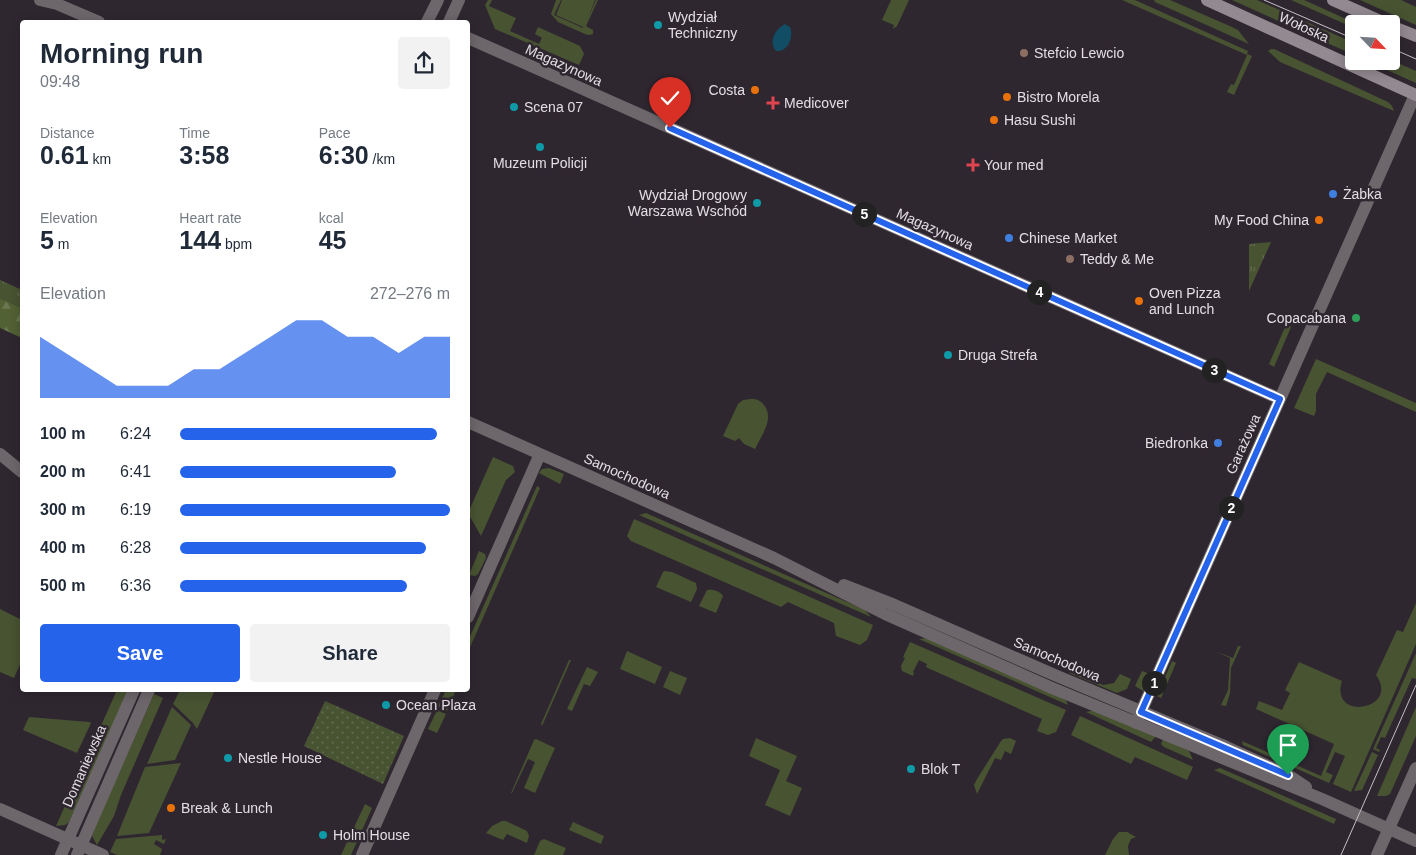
<!DOCTYPE html>
<meta charset="utf-8">
<style>
body{margin:0;font-family:Arial,sans-serif;background:#f2f2f3;color:#1f2937;height:100vh;display:flex;flex-direction:column;font-size:19px;white-space:nowrap}
*{box-sizing:border-box;margin:0}
p{font-size:16px;color:#747a83}
.icon{flex:none;width:28px;height:28px;fill:none;stroke:currentColor;stroke-width:2;stroke-linecap:round;stroke-linejoin:round}
.map{position:relative;flex:1;overflow:hidden}
.panel{position:absolute;left:20px;top:20px;width:450px;height:672px;display:flex;flex-direction:column;background:#fff;border-radius:5px;box-shadow:0 2px 12px #0003}
.panel>*{flex:none}
.needle{width:32px;rotate:115deg}
.controls{position:absolute;left:1345px;top:15px;display:grid;gap:10px}
.controls a{display:grid;place-items:center;width:55px;height:55px;border-radius:5px;background:#fff;box-shadow:0 2px 12px #0003;font-size:25px}
.pin{position:absolute;display:grid;place-items:center;width:42px;height:42px;color:#fff;margin:-51px -21px;border-radius:50% 50% 50% 0;rotate:-45deg;box-shadow:0 0 5px #0007}
.pin .icon{rotate:45deg}
.km{position:absolute;width:25px;height:25px;margin:-12px;border-radius:50%;background:#222;color:#fff;font-size:14px;line-height:25px;text-align:center}
.round{display:grid;place-items:center;flex:none;width:52px;height:52px;border-radius:5px;background:#f2f2f3}
.headline{display:flex;align-items:center;justify-content:space-between;height:85px;padding:0 20px}
h1{font-size:28px;font-weight:700;line-height:38px}
.figures{display:grid;grid-template-columns:repeat(3,1fr);gap:8px;height:85px;padding:5px 20px}
.figures div{display:grid;align-content:center}
.figures b{font-size:25px;font-weight:700}
.figures small{font-size:14px;font-weight:400}
.figures p{font-size:14px}
.chart{height:140px;padding:10px 20px}
.chart p{display:flex;justify-content:space-between}
.chart svg{width:100%;height:90px;margin-top:5px;fill:#2563eb;opacity:.7}
.cta{display:flex;gap:10px;margin-top:auto;padding:10px 20px}
.cta a{flex:1;height:58px;border-radius:5px;background:#2563eb;color:#fff;font-size:20px;font-weight:700;line-height:58px;text-align:center}
.cta a+a{background:#f2f2f3;color:#1f2937}
ul{padding:0 20px;list-style:none;font-size:16px}
li{display:grid;grid-template-columns:80px 60px 1fr;align-items:center;height:38px}
li i{height:12px;border-radius:6px;background:#2563eb}
.map>svg:first-child{display:block}
.grass{fill:#485332}
.forest{fill:url(#forest-firs)}
.park{fill:url(#park-tufts)}
.garden{fill:url(#garden-dots)}
.water{fill:#114d64}
.lines{fill:none;stroke-linecap:round;stroke-linejoin:round}
.minor{stroke:#6d676b;stroke-width:12}
.tertiary{stroke:#6d676b;stroke-width:12}
.secondary{stroke:#928a90;stroke-width:12}
.tram{stroke:#c5bfc6;stroke-width:1}
.route-casing{stroke:#fff;stroke-width:10}
.route{stroke:#2563eb;stroke-width:6}
.culture-dot{fill:#0f9aa8;stroke:#2f2730;stroke-width:2}
.education-dot{fill:#8d6e63;stroke:#2f2730;stroke-width:2}
.food-dot{fill:#e8710a;stroke:#2f2730;stroke-width:2}
.health-dot{fill:#e0444e;stroke:#2f2730;stroke-width:2}
.shop-dot{fill:#3f7fe0;stroke:#2f2730;stroke-width:2}
.leisure-dot{fill:#2e9e5b;stroke:#2f2730;stroke-width:2}
.labels{text-anchor:middle;stroke-width:5;stroke-linejoin:round;paint-order:stroke}
.poi-label{font-size:14px;fill:#e4dee4;stroke:#2f2730;text-anchor:start}
.street-label{font-size:14px;fill:#e4dee4;stroke:#2f2730}
</style>
<div class="map">
<svg width="1416" height="855" viewBox="0 0 1416 855">
<defs>
<pattern id="forest-firs" width="22" height="20" patternUnits="userSpaceOnUse" patternTransform="scale(1.25)"><rect width="22" height="20" fill="#526134"/><path d="M5 1l3.5 6h-7zM16 11l3.5 6h-7z" fill="#6b7751"/></pattern>
<pattern id="park-tufts" width="24" height="20" patternUnits="userSpaceOnUse" patternTransform="scale(1.25)"><rect width="24" height="20" fill="#485332"/><path d="M3 7l-1-3M5 7V3M7 7l1-3M15 17l-1-3M17 17v-4M19 17l1-3" fill="none" stroke="#626b50"/></pattern>
<pattern id="garden-dots" width="8" height="8" patternUnits="userSpaceOnUse" patternTransform="scale(1.25)"><rect width="8" height="8" fill="#485332"/><path d="M2 2h.1M6 6h.1" fill="none" stroke="#626b50" stroke-width="1.8" stroke-linecap="round"/></pattern>
</defs>
<rect width="100%" height="100%" fill="#2f2730"/>
<!-- grass -->
<path class="grass" d="M488 0H492L489 6 516 18 510 31 539 44 542 38 535 34 538 27 580 46 584 54 579 65 495 29 485 5Z
M556 0H561L554 15 583 28V27L556 15 562 0H595L588 18 596 0H598L586 26 593 30V34L589 35 585 34 558 22 551 14Z
M891 0H909L897 26 893 29 894 25 882 20Z
M1122 0H1135L1248 51 1247 54 1252 56 1234 95 1227 92 1231 84 1234 85 1247 55Z
M1154 0H1170L1232 27 1238 30 1249 44 1155 2Z
M1232 0H1257L1354 43V55Z
M1291 0H1304L1357 24H1354V28Z
M1360 0H1401L1416 7V25Z
M1271 49H1274L1388 102 1392 106 1394 111 1280 62 1268 51Z
M1391 60 1416 71V83L1367 61H1391Z
M1286 325 1291 327 1274 367 1269 364Z
M1316 359 1416 403V412L1327 372 1316 394V411L1314 416 1294 408Z
M751 399C757 399 760 400 764 405 775 419 761 436 755 449L744 444 739 438 735 441 723 436 738 404 743 400Z
M493 457 513 466 515 472 506 480 481 536 468 513Z
M549 468 564 474 560 484 539 473 542 469Z
M537 486 540 488 468 652V641Z
M646 513 865 610 871 617 639 515Z
M634 519 873 625 867 640 860 645 836 636 834 623 788 602 781 607 631 541 627 536Z
M479 551 485 554 486 558 478 574 475 576 469 575Z
M665 571 672 572 696 583 697 589 691 602 656 587 663 572Z
M707 590C713 589 720 591 723 596L716 613 699 606Z
M1416 603V644L1351 792 1333 784 1345 756 1335 752 1326 772 1333 775 1329 783 1243 745 1242 741 1321 776 1334 744 1256 709 1259 701 1282 710 1290 693 1285 690 1299 662 1342 681C1329 722 1401 710 1376 675L1397 630 1403 632Z
M0 609 22 620V660L14 678 0 672Z
M927 638 1066 700 1068 705 919 639Z
M910 642 1066 710 1056 732 1048 735 1037 731 1042 719 930 669 926 667 927 664 919 660 913 672 914 673 913 676 902 671 901 666 905 658 903 657Z
M1238 646H1241L1231 668 1230 693 1226 706 1221 705 1228 690 1230 658 1217 652 1233 658Z
M627 651 662 667 655 684 620 669Z
M1416 653V679L1412 678 1385 738 1381 737 1376 748 1380 750 1379 752 1373 749Z
M569 660H571L542 726 541 724Z
M1172 661 1176 663 1161 698 1157 696Z
M587 667 598 672 590 686 584 684 572 711 567 709Z
M670 671 687 678 680 695 663 687Z
M1071 671 1103 685 1114 683 1120 674 1131 679 1127 689 1117 693 1069 673Z
M1142 671 1150 674 1143 691 1135 686Z
M117 690H130L69 822 65 825 56 826Z
M180 690H215L197 729 193 723 173 704Z
M446 690H456L447 711 438 706Z
M154 694 163 698 121 795 114 816 97 845 92 836 97 822Z
M172 707 191 725 175 760 147 764Z
M1416 707V736L1390 794 1386 796H1377Z
M437 710 446 714 437 733 428 729Z
M1090 711H1096L1156 736 1151 742 1086 712Z
M1080 716 1193 767 1187 780 1135 757 1131 764 1071 735Z
M29 717 89 722 91 723 77 753 23 730Z
M756 738 797 756 786 781 802 788 790 816 765 805 780 770 749 756Z
M1010 738 1016 741 1011 754 1005 751 1001 760 995 758 977 794 974 785 977 779 1001 741 1003 739Z
M536 739 555 748 535 793 524 788 535 762 528 759 512 793H511L534 740Z
M1163 739 1189 751 1193 760 1164 747 1161 744Z
M1372 752 1378 755 1362 790 1354 791Z
M181 763 149 833 117 836 145 767Z
M1220 768 1336 819 1334 824 1214 770Z
M365 804 372 808 351 855H341Z
M502 821H506L527 831 529 836 527 843 507 834 503 840 486 833 492 826Z
M573 822 604 836 601 844 569 830Z
M1119 832H1127L1136 837 1131 839 1128 846 1129 855H1105L1113 839Z
M162 835V840L166 839 164 844 156 840 154 844 162 849 160 855H117L110 852 116 839Z
M544 839 566 848 563 855H534L540 841Z"/>
<!-- forest -->
<path class="forest" d="M0 298 22 308V338L0 328Z"/>
<!-- park -->
<path class="park" d="M1271 242 1249 291V244Z
M0 280 22 290V308L0 298Z"/>
<!-- garden -->
<path class="garden" d="M325 701 404 736 383 784 304 746Z"/>
<!-- water -->
<path class="water" d="M785 24 790 27C794 37 788 52 776 51 768 42 775 29 785 24Z"/>
<g class="lines">
<!-- minor -->
<path class="minor" d="M40 0 57 4 99 22
M468 38 1280 399
M468 422 774 558 885 614 1052 688 1322 799 1416 841
M0 454 22 472
M844 585 890 603 1057 676 1222 745 1288 775 1306 787
M468 617 540 454
M1136 723 1415 95
M0 809 103 855
M362 855 435 690"/>
<!-- tertiary -->
<path class="tertiary" d="M427 22 438 0
M449 22 459 0
M61 855 134 690
M77 855 149 690
M1377 855 1416 768"/>
<!-- secondary -->
<path class="secondary" d="M1207 0 1416 95
M1333 0 1387 24
M1391 26 1416 36"/>
<!-- tram -->
<path class="tram" d="M1264 0 1354 39
M1391 48 1416 59
M1341 855 1416 685"/>
</g>
<g class="lines">
<defs>
<path id="route" d="M670 128 1280 399 1141 712 1288 775"/>
</defs>
<!-- route casing -->
<use href="#route" class="route-casing"/>
<!-- route -->
<use href="#route" class="route"/>
</g>
<!-- markers -->
<g class="culture-dot">
<circle cx="658" cy="25" r="5"/>
<circle cx="514" cy="107" r="5"/>
<circle cx="540" cy="147" r="5"/>
<circle cx="757" cy="203" r="5"/>
<circle cx="948" cy="355" r="5"/>
<circle cx="386" cy="705" r="5"/>
<circle cx="228" cy="758" r="5"/>
<circle cx="911" cy="769" r="5"/>
<circle cx="323" cy="835" r="5"/>
</g>
<g class="education-dot">
<circle cx="1024" cy="53" r="5"/>
<circle cx="1070" cy="259" r="5"/>
</g>
<g class="food-dot">
<circle cx="755" cy="90" r="5"/>
<circle cx="1007" cy="97" r="5"/>
<circle cx="994" cy="120" r="5"/>
<circle cx="1319" cy="220" r="5"/>
<circle cx="1139" cy="301" r="5"/>
<circle cx="171" cy="808" r="5"/>
</g>
<g class="health-dot">
<path d="M770.5 95.5h5v5h5v5h-5v5h-5v-5h-5v-5h5z"/>
<path d="M970.5 157.5h5v5h5v5h-5v5h-5v-5h-5v-5h5z"/>
</g>
<g class="shop-dot">
<circle cx="1333" cy="194" r="5"/>
<circle cx="1009" cy="238" r="5"/>
<circle cx="1218" cy="443" r="5"/>
</g>
<circle class="leisure-dot" cx="1356" cy="318" r="5"/>
<g class="labels">
<!-- poi labels -->
<g class="poi-label">
<text x="668" y="22">Wydział<tspan x="668" dy="16">Techniczny</tspan></text>
<text x="1034" y="58">Stefcio Lewcio</text>
<text x="745" y="95" text-anchor="end">Costa</text>
<text x="1017" y="102">Bistro Morela</text>
<text x="784" y="108">Medicover</text>
<text x="524" y="112">Scena 07</text>
<text x="1004" y="125">Hasu Sushi</text>
<text x="540" y="168" text-anchor="middle">Muzeum Policji</text>
<text x="984" y="170">Your med</text>
<text x="1343" y="199">Żabka</text>
<text x="747" y="200" text-anchor="end">Wydział Drogowy<tspan x="747" dy="16">Warszawa Wschód</tspan></text>
<text x="1309" y="225" text-anchor="end">My Food China</text>
<text x="1019" y="243">Chinese Market</text>
<text x="1080" y="264">Teddy &amp; Me</text>
<text x="1149" y="298">Oven Pizza<tspan x="1149" dy="16">and Lunch</tspan></text>
<text x="1346" y="323" text-anchor="end">Copacabana</text>
<text x="958" y="360">Druga Strefa</text>
<text x="1208" y="448" text-anchor="end">Biedronka</text>
<text x="396" y="710">Ocean Plaza</text>
<text x="238" y="763">Nestle House</text>
<text x="921" y="774">Blok T</text>
<text x="181" y="813">Break &amp; Lunch</text>
<text x="333" y="840">Holm House</text>
</g>
<!-- street labels -->
<g class="street-label">
<text transform="translate(1304 27) rotate(25)" y="5">Wołoska</text>
<text transform="translate(564 65) rotate(24)" y="5">Magazynowa</text>
<text transform="translate(935 229) rotate(24)" y="5">Magazynowa</text>
<text transform="translate(1243 444) rotate(-66)" y="5">Garażowa</text>
<text transform="translate(627 476) rotate(24)" y="5">Samochodowa</text>
<text transform="translate(1057 659) rotate(23)" y="5">Samochodowa</text>
<text transform="translate(84 766) rotate(-66)" y="5">Domaniewska</text>
</g>
</g>
</svg>
<div class="controls">
<a><svg class="needle" viewBox="-14 -14 28 28"><path d="M0-13l5 13h-10z" fill="#e53935"/><path d="M0 13l5-13h-10z" fill="#747a83"/></svg></a>
</div>
<div class="pin" style="left:1288px;top:775px;background:#1e9e55"><svg class="icon" aria-label="arrive" viewBox="0 0 24 24"><path d="M6 21V4h12l-3 4 3 4H6"/></svg></div>
<div class="pin" style="left:670px;top:128px;background:#d93025"><svg class="icon" aria-label="check" viewBox="0 0 24 24"><path d="M5 12l5 5 9-10"/></svg></div>
<b class="km" style="left:1154px;top:683px">1</b>
<b class="km" style="left:1231px;top:508px">2</b>
<b class="km" style="left:1214px;top:370px">3</b>
<b class="km" style="left:1039px;top:292px">4</b>
<b class="km" style="left:864px;top:214px">5</b>
<section class="panel">
<div class="headline"><div><h1>Morning run</h1><p>09:48</p></div><a class="round"><svg class="icon" aria-label="share" viewBox="0 0 24 24"><path d="M12 15V3M7 8l5-5 5 5M5 13v7h14v-7"/></svg></a></div>
<div class="figures">
<div><p>Distance</p><b>0.61<small> km</small></b></div>
<div><p>Time</p><b>3:58</b></div>
<div><p>Pace</p><b>6:30<small> /km</small></b></div>
</div>
<div class="figures">
<div><p>Elevation</p><b>5<small> m</small></b></div>
<div><p>Heart rate</p><b>144<small> bpm</small></b></div>
<div><p>kcal</p><b>45</b></div>
</div>
<div class="chart"><p><span>Elevation</span>272–276 m</p>
<svg viewBox="0 0 160 44" preserveAspectRatio="none"><path d="M0 44V14L10 22L20 30L30 38L40 38L50 38L60 30L70 30L80 22L90 14L100 6L110 6L120 14L130 14L140 22L150 14L160 14V44z"/></svg>
</div>
<ul>
<li><b>100 m</b>6:24<i style="width:95%"></i></li>
<li><b>200 m</b>6:41<i style="width:80%"></i></li>
<li><b>300 m</b>6:19<i style="width:100%"></i></li>
<li><b>400 m</b>6:28<i style="width:91%"></i></li>
<li><b>500 m</b>6:36<i style="width:84%"></i></li>
</ul>
<div class="cta"><a>Save</a><a>Share</a></div>
</section>
</div>
